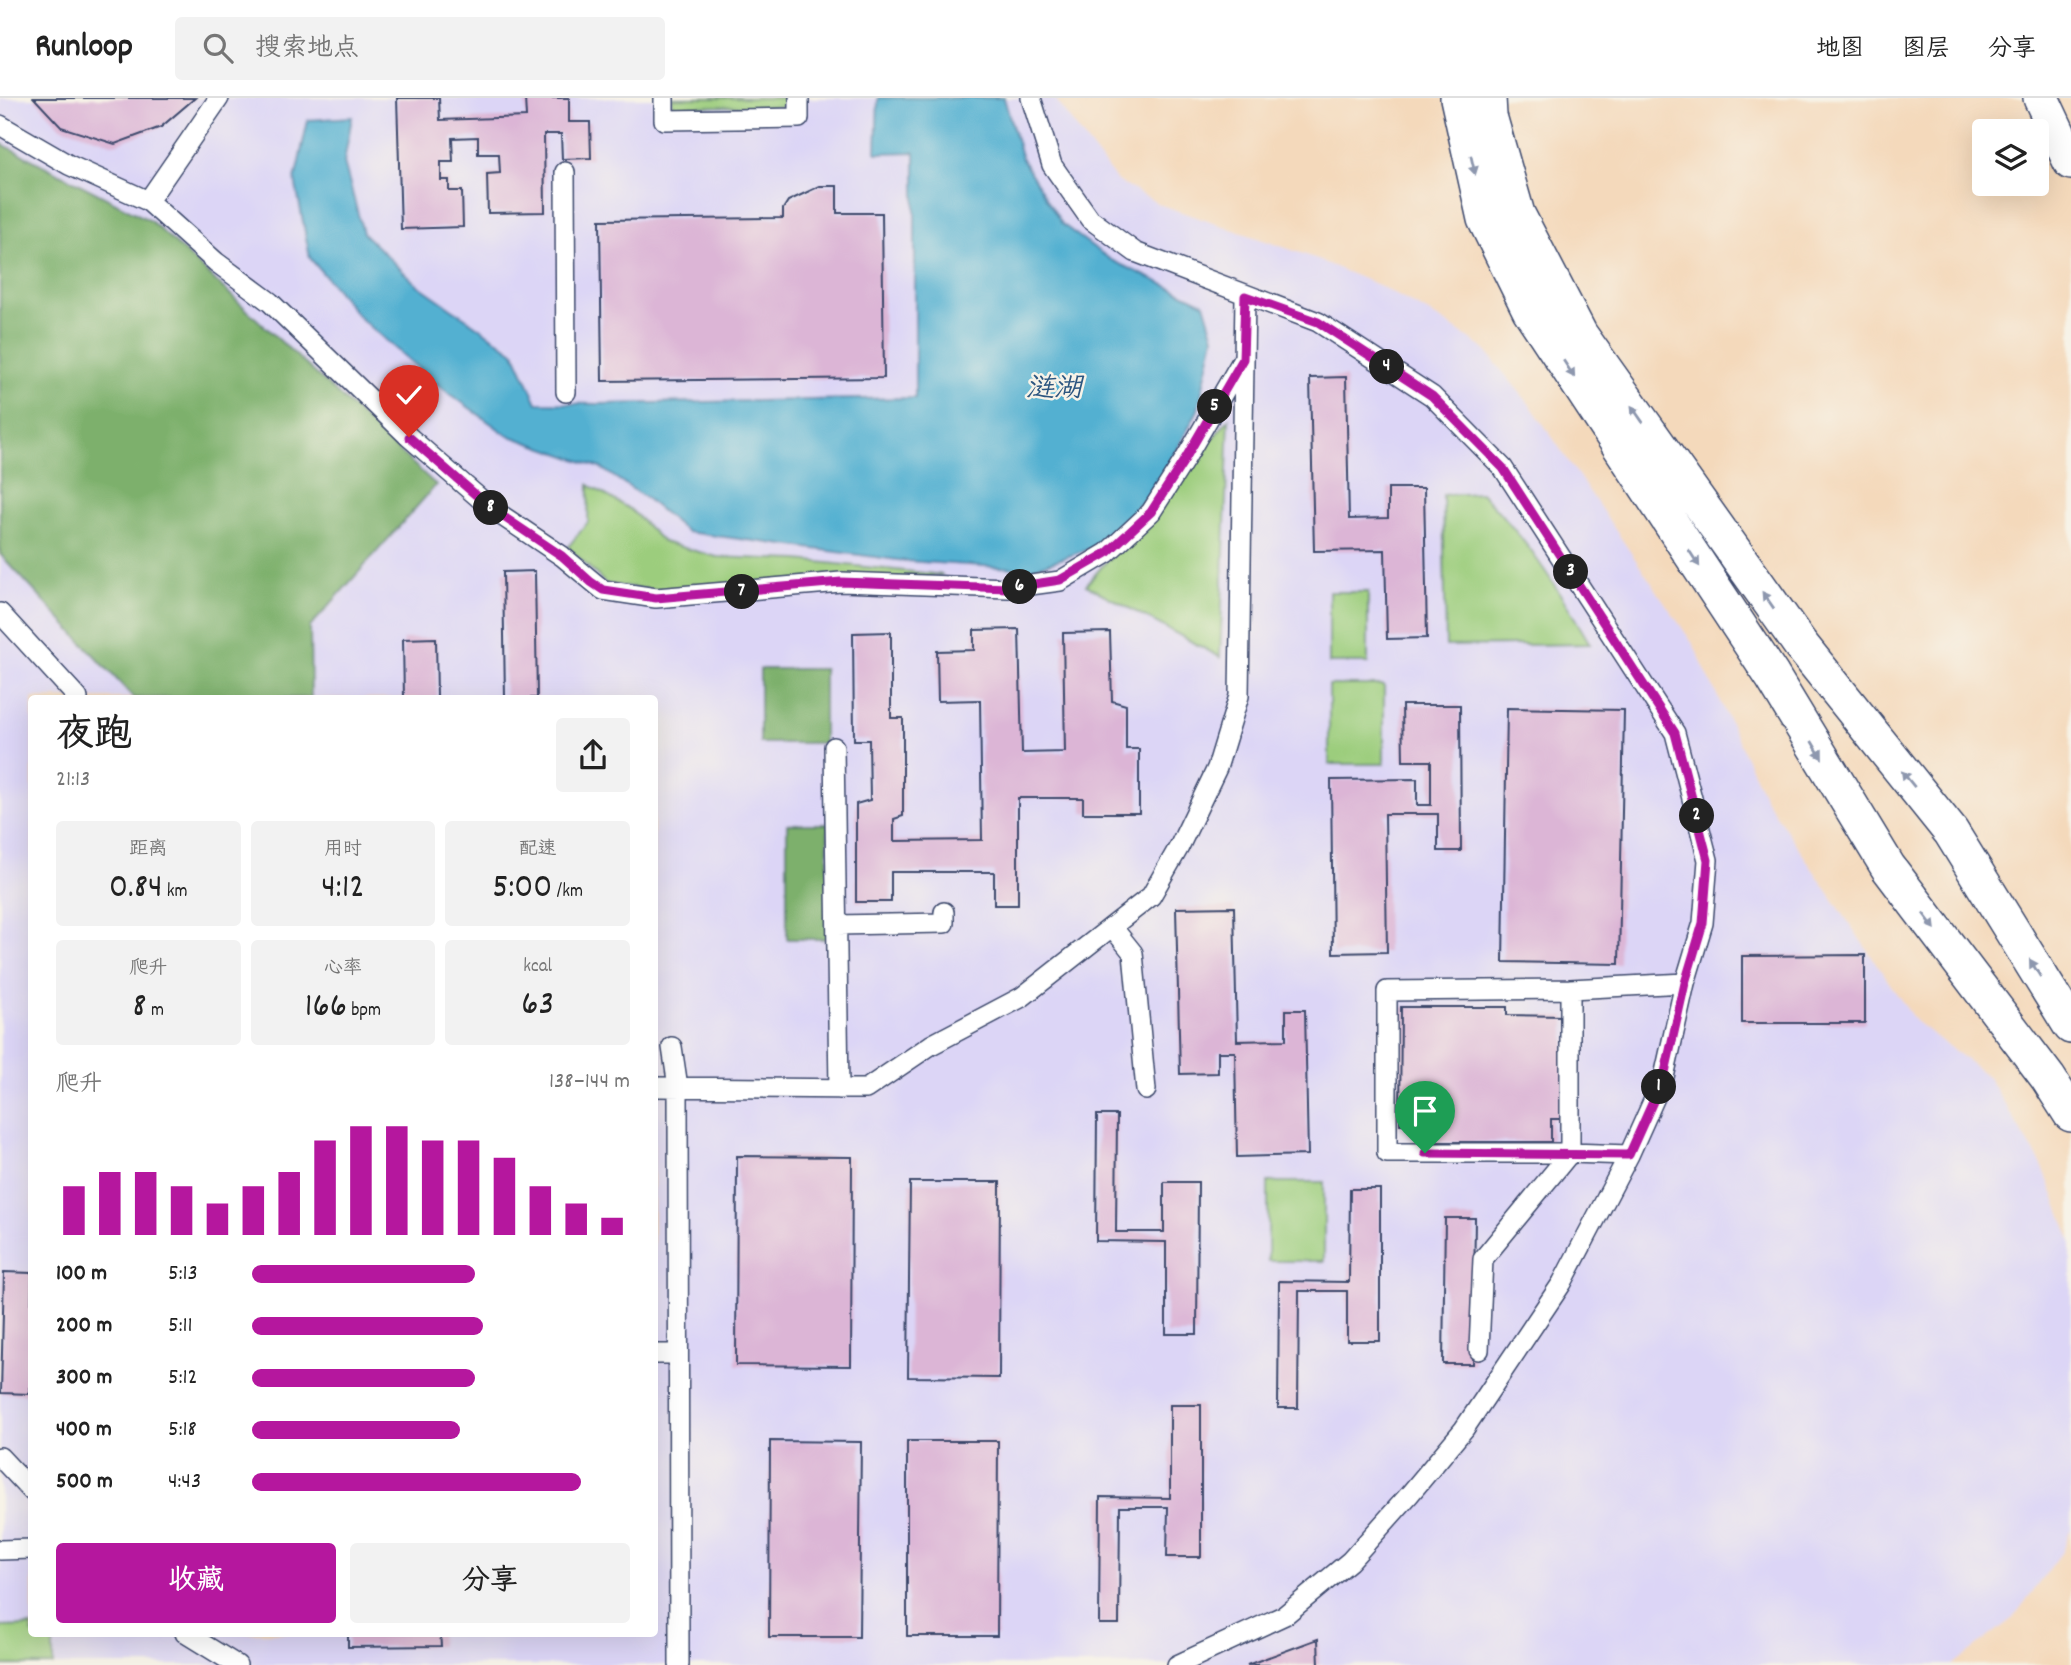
<!DOCTYPE html>
<html lang="zh">
<meta charset="utf-8">
<style>
body{margin:0;font-family:Dekko,"LXGW WenKai TC",sans-serif;background:#f2f2f2;color:#222;height:100vh;display:flex;flex-direction:column;font-size:26px;white-space:nowrap}
*{box-sizing:border-box;margin:0}
p{font-size:23px;color:#767676}
.icon{flex:none;width:38px;height:38px;fill:none;stroke:currentColor;stroke-width:2;stroke-linecap:round;stroke-linejoin:round}
.map{position:relative;flex:1;overflow:hidden}
.sheet{position:absolute;left:28px;top:597px;width:630px;height:942px;display:flex;flex-direction:column;background:#fff;border-radius:7px;box-shadow:0 7px 28px #0002}
.sheet>*{flex:none}
.buttons{position:absolute;left:1972px;top:21px;display:grid;gap:14px}
.buttons a{display:grid;place-items:center;width:77px;height:77px;border-radius:7px;background:#fff;box-shadow:0 7px 28px #0002;font-size:35px}
.pin{position:absolute;display:grid;place-items:center;width:60px;height:60px;color:#fff;margin:-72px -30px;border-radius:50% 50% 50% 0;rotate:-45deg;box-shadow:0 0 7px #0007}
.pin .icon{rotate:45deg}
.km{position:absolute;width:35px;height:35px;margin:-18px;border-radius:50%;background:#222;color:#fff;font-size:19px;line-height:35px;text-align:center}
.round{display:grid;place-items:center;flex:none;width:74px;height:74px;border-radius:7px;background:#f2f2f2}
.summary{display:flex;align-items:center;justify-content:space-between;height:119px;padding:0 28px}
h1{font-size:38px;font-weight:600;line-height:52px}
.stats{display:grid;grid-template-columns:repeat(3,1fr);gap:10px;height:119px;padding:7px 28px}
.stats div{display:grid;align-content:center;border-radius:7px;background:#f2f2f2;text-align:center}
.stats b{font-size:35px;font-weight:600}
.stats small{font-size:19px;font-weight:400}
.stats p{font-size:19px}
.chart{height:196px;padding:14px 28px}
.chart p{display:flex;justify-content:space-between}
.chart svg{width:100%;height:126px;margin-top:7px;stroke:#b5179e;stroke-width:6}
.primary-button{display:flex;gap:14px;margin-top:auto;padding:14px 28px}
.primary-button a{flex:1;height:80px;border-radius:7px;background:#b5179e;color:#fff;font-size:28px;font-weight:600;line-height:80px;text-align:center}
.primary-button a+a{background:#f2f2f2;color:#222}
ul{padding:0 28px;list-style:none;font-size:23px}
li{display:grid;grid-template-columns:112px 84px 1fr;align-items:center;height:52px}
li i{height:18px;border-radius:9px;background:#b5179e}
header{display:flex;align-items:center;gap:42px;box-sizing:border-box;height:98px;padding:0 35px;background:#fff;border-bottom:2px solid #e0e0e0}
header strong{font-size:33px}
nav{display:flex;gap:38px;margin-inline-start:auto;font-size:24px}
.search{width:490px;height:63px;background:#f2f2f2;display:flex;align-items:center;gap:18px;box-sizing:border-box;padding:0 24px;border-radius:7px;color:#767676;font-size:26px}
.map>svg:first-child{display:block}
.built{fill:#dcd5f6;fill-rule:evenodd}
.green{fill:#9ccd7d;stroke:#5c7e6e;stroke-width:2}
.forest{fill:#7db06c;stroke:#4c7065;stroke-width:2}
.water{fill:#53b0d1;stroke:#377098;stroke-width:2}
.building{fill:#dcb5d6}
.lines{fill:none;stroke-linecap:round;stroke-linejoin:round}
.street-casing{stroke:#3c486c;stroke-width:22}
.highway-casing{stroke:#3c486c;stroke-width:38}
.street{stroke:#fff;stroke-width:19}
.highway{stroke:#fff;stroke-width:35}
.oneway{fill:#8d97ae}
.route-casing{stroke:#fff;stroke-width:14}
.route{stroke:#b5179e;stroke-width:9}
.labels{text-anchor:middle;stroke-width:5;stroke-linejoin:round;paint-order:stroke}
.water-label{font-size:28px;font-style:italic;fill:#2c5680;stroke:#f7f3e8}
</style>
<header>
<strong>Runloop</strong>
<div class="search"><svg class="icon" aria-label="search" viewBox="0 0 24 24"><circle cx="10" cy="10" r="6"/><path d="M15 15l6 6"/></svg>搜索地点</div>
<nav><a>地图</a><a>图层</a><a>分享</a></nav>
</header>
<div class="map">
<svg width="2071" height="1567" viewBox="0 0 2071 1567">
<rect width="100%" height="100%" fill="#f7f3e8"/>
<filter id="ink" filterUnits="userSpaceOnUse"><feTurbulence type="fractalNoise" baseFrequency=".0143" numOctaves="2"/><feDisplacementMap in="SourceGraphic" scale="14" xChannelSelector="R" yChannelSelector="G"/><feConvolveMatrix kernelMatrix="1 2 1 2 8 2 1 2 1" color-interpolation-filters="sRGB"/></filter>
<filter id="wash" filterUnits="userSpaceOnUse"><feTurbulence type="fractalNoise" baseFrequency=".00686" numOctaves="4" result="noise"/><feDisplacementMap in="SourceGraphic" scale="28" xChannelSelector="R" yChannelSelector="G"/><feGaussianBlur stdDeviation="1.57" result="paint"/><feColorMatrix in="noise" values="0 0 0 0 0 0 0 0 0 0 0 0 0 0 0 0 0 1.4 0 .05"/><feComposite in="paint" operator="in"/></filter>
<g filter="url(#wash)">
<rect width="100%" height="100%" fill="#f4d9bb"/>
<!-- built -->
<path class="built" d="M0 0H1056L1059 7 1117 83 1161 107 1306 157 1380 188 1443 223 1484 251 1531 308 1693 546 1766 702 1915 923 1987 978 2042 1067 2071 1142V1431L2061 1455 2013 1520 1952 1567H0ZM32 600H654V1535H32Z"/>
<!-- green -->
<path class="green" d="M672 0H785L784 9 672 8Z
M1229 321 1220 559 1086 487Z
M589 387 631 412 663 444 717 459 798 462 943 477 909 482 663 493 606 486 568 449 588 424Z
M1481 395C1526 439 1559 492 1590 546L1446 548 1443 397Z
M1329 494H1368V565H1329Z
M1329 587H1384V666H1329Z
M1268 1084H1324V1163H1268Z
M31 1528 32 1535H53V1567H0V1529Z"/>
<!-- forest -->
<path class="forest" d="M0 45 151 123 436 387 310 529 311 600H134L0 456Z
M760 571H824V645H760Z
M787 726H828V841H787Z"/>
<!-- water -->
<path class="water" d="M878 0H1004L1022 61 1062 126 1111 162 1204 205 1214 239 1198 312 1156 392 1092 450 1031 471 905 463 687 434 647 401 601 370 507 337 438 287 360 220 310 160 295 82 308 22 352 19 344 64 363 135 415 185 514 254 537 305 598 306 915 300V54L876 55Z"/>
<g id="blocks">
<!-- building -->
<path class="building" d="M34 0H195L161 29 115 46 61 29Z
M397 0H439L440 22 526 19 525 0H569V24H590L591 60 562 61 561 36H544L545 114 488 115 487 76 500 75 499 56H478V39L452 40 453 64H441V82H449V93H462L463 129 401 131Z
M820 88H837V115H882L884 280 602 283 600 122 783 120V111L788 103Z
M1346 279 1349 421 1388 420V390H1424L1427 540 1387 541 1385 452 1314 453 1310 280Z
M535 473 537 600H505L503 474Z
M1019 531 1022 655 1065 654 1063 535 1110 534 1112 603 1126 607V651H1139V715H1083V700H1018V807H994V774H891V804H856V706L870 702 869 642H854L853 535 891 534V620H903V718L894 721V743L982 742 980 602 938 603 937 553 974 552V532Z
M436 540 437 600H404L403 541Z
M1402 607H1460L1461 753H1438V716H1385L1387 854 1333 855 1331 682 1417 681V707H1431V663H1403Z
M1507 610 1624 612 1619 866 1503 864Z
M1234 809 1237 943 1286 942V912H1305L1308 1057 1237 1059 1235 954H1218V975L1180 976 1176 810Z
M1865 857V925H1742V858Z
M1401 909H1507V917L1565 918V1021H1551V1044H1425V1026H1400Z
M1097 1017H1117L1116 1134H1164V1084H1198L1197 1236H1166V1144L1096 1143Z
M737 1058 852 1059 851 1268 736 1267Z
M910 1084H1000L999 1280 908 1279Z
M1350 1091H1380V1243H1347V1193H1299L1298 1310H1278L1279 1183 1349 1184Z
M1445 1120H1475L1473 1266H1443Z
M4 1174 32 1175 30 1296 1 1295Z
M1170 1307H1201V1459H1167L1168 1409H1120L1119 1526H1099L1100 1399 1170 1400Z
M770 1343 861 1344 859 1539H769Z
M907 1343H998L997 1538H907Z
M348 1535H440L441 1548 348 1549Z
M1318 1541 1319 1567H1247Z"/>
</g>
</g>
<g filter="url(#ink)">
<use href="#blocks" fill-opacity="0" stroke="#3c486c" stroke-width="2"/>
<g class="lines">
<defs>
<path id="street" d="M219 0 148 103 216 164 270 204 409 339 492 411 562 458 603 492 656 500 841 484 1008 490 1060 483 1107 455 1151 414 1185 361 1243 261
M664 0V22L799 20V0
M1031 0 1052 67 1090 121 1135 154 1318 224 1432 298 1503 370 1675 635 1708 762 1703 825 1685 885 1664 979 1629 1057 1562 1185 1464 1331 1409 1397 1350 1463 1285 1517 1177 1567
M0 27 69 67 148 103
M565 74 566 294
M0 515 78 600
M834 649 839 991
M837 827 944 825V814
M1113 830 1133 855 1146 992
M1570 891 1387 893V1055H1570V891L1685 885
M672 949 678 989 679 1567
M654 989 866 991 931 947 1022 899 1151 798 1179 749 1217 670 1239 598 1245 198
M1479 1252 1483 1161 1570 1055 1629 1057
M654 1256H677
M0 1359 32 1393
M0 1452 32 1451
M185 1535 237 1567"/>
<path id="highway" d="M1458 0 1485 121 1530 212 1772 578 1888 769 2048 980 2071 1016
M1488 0 1489 18 1517 116 1580 237 1800 546 1951 734 2071 928
M2041 0 2071 64"/>
</defs>
<!-- street casing -->
<use href="#street" class="street-casing"/>
<!-- highway casing -->
<use href="#highway" class="highway-casing"/>
<!-- street -->
<use href="#street" class="street"/>
<!-- highway -->
<use href="#highway" class="highway"/>
</g>
<!-- one-way arrows -->
<defs><path id="oneway-solid" d="M-6-.8H1V-3.2L6.5 0L1 3.2V.8H-6Z" transform="scale(1.75)"/></defs>
<g class="oneway">
<use href="#oneway-solid" transform="translate(1473 67) rotate(77)"/>
<use href="#oneway-solid" transform="translate(1569 271) rotate(57)"/>
<use href="#oneway-solid" transform="translate(1637 316) rotate(-125)"/>
<use href="#oneway-solid" transform="translate(1694 460) rotate(57)"/>
<use href="#oneway-solid" transform="translate(1768 502) rotate(-125)"/>
<use href="#oneway-solid" transform="translate(1817 652) rotate(59)"/>
<use href="#oneway-solid" transform="translate(1908 681) rotate(-129)"/>
<use href="#oneway-solid" transform="translate(1929 823) rotate(53)"/>
<use href="#oneway-solid" transform="translate(2035 870) rotate(-122)"/>
</g>
</g>
<g class="lines" filter="url(#ink)">
<defs>
<path id="route" d="M409 339 492 411 562 458 591 484 603 492 656 500 841 484 1008 490 1060 482 1107 455 1151 414 1185 361 1243 261 1245 198 1318 224 1432 298 1503 370 1675 635 1708 762 1703 825 1685 885 1664 979 1629 1057 1425 1055"/>
</defs>
<!-- route casing -->
<use href="#route" class="route-casing"/>
<!-- route -->
<use href="#route" class="route"/>
</g>
<g class="labels">
<!-- water labels -->
<g class="water-label">
<text x="1054" y="298">涟湖</text>
</g>
</g>
</svg>
<div class="buttons">
<a><svg class="icon" aria-label="layers" viewBox="0 0 24 24"><path d="M12 4l9 5-9 5-9-5zM3 14l9 5 9-5"/></svg></a>
</div>
<div class="pin" style="left:1425px;top:1055px;background:#1e9e55"><svg class="icon" aria-label="arrive" viewBox="0 0 24 24"><path d="M6 21V4h12l-3 4 3 4H6"/></svg></div>
<div class="pin" style="left:409px;top:339px;background:#d93025"><svg class="icon" aria-label="check" viewBox="0 0 24 24"><path d="M5 12l5 5 9-10"/></svg></div>
<b class="km" style="left:1659px;top:989px">1</b>
<b class="km" style="left:1697px;top:718px">2</b>
<b class="km" style="left:1571px;top:474px">3</b>
<b class="km" style="left:1387px;top:269px">4</b>
<b class="km" style="left:1215px;top:309px">5</b>
<b class="km" style="left:1020px;top:489px">6</b>
<b class="km" style="left:742px;top:494px">7</b>
<b class="km" style="left:491px;top:410px">8</b>
<section class="sheet">
<div class="summary"><div><h1>夜跑</h1><p>21:13</p></div><a class="round"><svg class="icon" aria-label="share" viewBox="0 0 24 24"><path d="M12 15V3M7 8l5-5 5 5M5 13v7h14v-7"/></svg></a></div>
<div class="stats">
<div><p>距离</p><b>0.84<small> km</small></b></div>
<div><p>用时</p><b>4:12</b></div>
<div><p>配速</p><b>5:00<small> /km</small></b></div>
</div>
<div class="stats">
<div><p>爬升</p><b>8<small> m</small></b></div>
<div><p>心率</p><b>166<small> bpm</small></b></div>
<div><p>kcal</p><b>63</b></div>
</div>
<div class="chart"><p><span>爬升</span>138–144 m</p>
<svg viewBox="0 0 160 44" preserveAspectRatio="none"><path d="M5 44V27M15 44V22M25 44V22M35 44V27M45 44V33M55 44V27M65 44V22M75 44V11M85 44V6M95 44V6M105 44V11M115 44V11M125 44V17M135 44V27M145 44V33M155 44V38"/></svg>
</div>
<ul>
<li><b>100 m</b>5:13<i style="width:59%"></i></li>
<li><b>200 m</b>5:11<i style="width:61%"></i></li>
<li><b>300 m</b>5:12<i style="width:59%"></i></li>
<li><b>400 m</b>5:18<i style="width:55%"></i></li>
<li><b>500 m</b>4:43<i style="width:87%"></i></li>
</ul>
<div class="primary-button"><a>收藏</a><a>分享</a></div>
</section>
</div>
